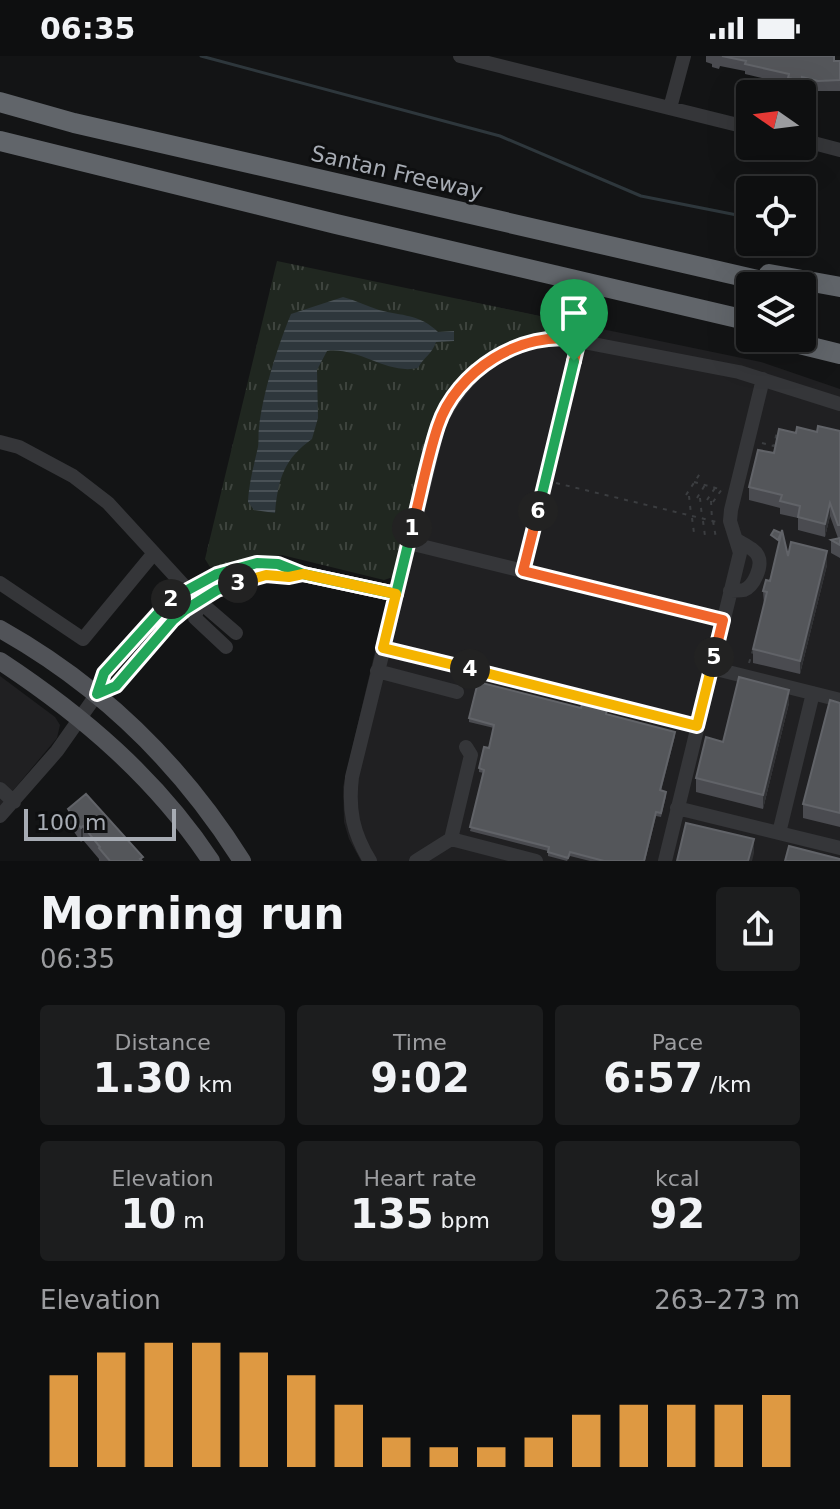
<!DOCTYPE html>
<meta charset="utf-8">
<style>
body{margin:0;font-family:"DejaVu Sans",sans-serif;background:#1c1d1e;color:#f1f3f6;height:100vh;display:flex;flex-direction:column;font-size:30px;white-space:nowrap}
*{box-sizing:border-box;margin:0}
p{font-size:26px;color:#9b9c9f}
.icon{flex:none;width:44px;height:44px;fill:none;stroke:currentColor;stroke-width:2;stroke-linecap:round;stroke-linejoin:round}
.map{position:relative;height:805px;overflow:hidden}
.drawer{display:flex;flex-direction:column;background:#0e0f10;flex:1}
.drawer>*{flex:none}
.needle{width:52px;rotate:284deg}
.controls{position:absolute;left:736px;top:24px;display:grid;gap:16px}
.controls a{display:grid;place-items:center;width:80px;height:80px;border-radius:8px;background:#0e0f10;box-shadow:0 8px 32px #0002,0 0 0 2px #2e2f30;font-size:40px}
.scale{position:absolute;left:24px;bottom:20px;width:152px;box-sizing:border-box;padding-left:8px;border:4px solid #a7acb4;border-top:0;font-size:22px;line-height:28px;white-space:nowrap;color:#a7acb4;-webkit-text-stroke:6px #0e0f10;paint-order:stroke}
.pin{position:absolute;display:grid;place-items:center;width:68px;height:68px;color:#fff;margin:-82px -34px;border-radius:50% 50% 50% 0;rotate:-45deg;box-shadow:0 0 8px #0007}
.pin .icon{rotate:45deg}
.km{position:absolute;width:40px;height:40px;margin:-20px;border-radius:50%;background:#222;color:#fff;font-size:22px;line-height:40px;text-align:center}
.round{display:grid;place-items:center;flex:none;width:84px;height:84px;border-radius:8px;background:#1c1d1e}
.head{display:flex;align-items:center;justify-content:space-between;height:136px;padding:0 40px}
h1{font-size:44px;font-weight:700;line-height:60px}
.figures{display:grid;grid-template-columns:repeat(3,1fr);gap:12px;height:136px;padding:8px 40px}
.figures div{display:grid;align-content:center;border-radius:8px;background:#1c1d1e;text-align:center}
.figures b{font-size:40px;font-weight:700}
.figures small{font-size:22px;font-weight:400}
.figures p{font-size:22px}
.chart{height:224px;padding:16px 40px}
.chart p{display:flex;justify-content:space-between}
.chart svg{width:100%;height:144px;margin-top:8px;stroke:#de9942;stroke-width:6}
.status{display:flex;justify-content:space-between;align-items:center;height:56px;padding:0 40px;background:#0e0f10;direction:ltr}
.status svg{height:22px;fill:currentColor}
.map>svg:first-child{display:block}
.built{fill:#202022}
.grass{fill:url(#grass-tufts)}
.water{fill:url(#water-rules)}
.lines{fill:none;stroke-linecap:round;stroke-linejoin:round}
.stream{stroke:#2e373c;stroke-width:3}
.path{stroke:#3b3d40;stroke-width:2;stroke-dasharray:4 6;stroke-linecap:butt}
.minor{stroke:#353639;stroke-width:14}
.major{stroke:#515358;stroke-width:18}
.highway{stroke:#61656a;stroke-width:20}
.wall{fill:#4a4b50}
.shaded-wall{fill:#303134}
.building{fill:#54565a;stroke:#616368;stroke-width:2}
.split-1-casing{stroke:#fff;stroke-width:16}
.split-2-casing{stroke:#fff;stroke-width:16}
.split-3-casing{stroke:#fff;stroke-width:16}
.split-4-casing{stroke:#fff;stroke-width:16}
.split-5-casing{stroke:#fff;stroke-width:16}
.split-6-casing{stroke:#fff;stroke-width:16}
.split-7-casing{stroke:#fff;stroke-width:16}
.split-1{stroke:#f0652b;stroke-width:10}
.split-2{stroke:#22a559;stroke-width:10}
.split-3{stroke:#22a559;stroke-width:10}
.split-4{stroke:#f5b400;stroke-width:10}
.split-5{stroke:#f5b400;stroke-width:10}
.split-6{stroke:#f0652b;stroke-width:10}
.split-7{stroke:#22a559;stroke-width:10}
.labels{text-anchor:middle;stroke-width:6;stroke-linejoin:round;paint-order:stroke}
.street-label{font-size:22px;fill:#a7acb4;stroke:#0e0f10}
</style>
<div class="status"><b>06:35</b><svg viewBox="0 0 49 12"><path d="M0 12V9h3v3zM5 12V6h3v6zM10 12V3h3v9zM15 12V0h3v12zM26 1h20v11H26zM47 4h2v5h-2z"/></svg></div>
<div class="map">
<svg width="840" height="805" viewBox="0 0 840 805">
<defs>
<pattern id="grass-tufts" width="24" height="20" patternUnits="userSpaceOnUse" patternTransform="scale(2)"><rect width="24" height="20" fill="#202720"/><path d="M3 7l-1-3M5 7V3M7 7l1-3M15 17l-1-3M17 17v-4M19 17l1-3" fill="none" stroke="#3e443e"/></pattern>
<pattern id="water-rules" width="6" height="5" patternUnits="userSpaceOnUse" patternTransform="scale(2)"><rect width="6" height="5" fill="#2e373c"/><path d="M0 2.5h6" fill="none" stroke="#495156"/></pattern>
</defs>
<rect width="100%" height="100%" fill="#131415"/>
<!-- built -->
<path class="built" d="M458 243 761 306 840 333V805H361L349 783 344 766 343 731Z
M0 620 55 661 60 669 57 682 0 750Z"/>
<!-- grass -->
<path class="grass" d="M277 205 578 268 495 294 460 320 442 346 422 404 393 521 384 524 282 499 210 511 205 503Z"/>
<!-- water -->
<path class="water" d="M343 241C355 244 367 250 379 254 402 260 420 258 438 276L454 275V285L436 286C433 297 423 302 418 312 387 319 359 291 327 295L317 314 318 362 312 383C284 403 278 423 275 457L254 454 248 446C249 426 254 409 258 391 259 384 258 379 259 372 262 339 278 289 291 258Z"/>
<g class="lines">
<!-- stream -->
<path class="stream" d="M201 0 500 80 641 140 747 161"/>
<!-- path -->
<path class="path" d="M762 387 774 390 777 375 780 376
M694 426 723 434
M556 427 717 466
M686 439 701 416
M689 440 691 458
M697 442 705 429
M700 442 702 461
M707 444 715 432
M711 445 712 464
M713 446 722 433
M692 462 694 477
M703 465 705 480
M713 465 716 482
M749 607 754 591"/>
<!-- minor -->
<path class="minor" d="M460 0 750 72
M670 52 684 0
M802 84 840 94
M0 386 19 391 73 420 108 447 187 533 198 550 195 562 226 591
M409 487 723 564
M523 515 579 284
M0 527 83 583 154 497
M730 535C735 534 739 535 744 534 754 530 763 510 758 500 755 493 743 488 737 484
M198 550 207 552 236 577
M383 592 697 670
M712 612 840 644
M377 615 457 636
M97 638 116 630 173 564 195 546 217 534 266 519 289 521 303 518
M0 733 14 746
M677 752 840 792
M0 760 57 695 97 638 104 617 159 554 183 535 217 518 257 507 278 508 303 518 396 538
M779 777 813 637
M451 783 536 805
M370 805C353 777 348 754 352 721L439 368C465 317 500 289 557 281L739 316 840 348
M416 805 451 783 471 699 466 691
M665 805 740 497 730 465 731 454 763 323"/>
<!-- major -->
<path class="major" d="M0 573C100 629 181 708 242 805
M0 605C82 659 156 722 211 805"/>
<!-- highway -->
<path class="highway" d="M0 46 74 67 784 230
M0 85 336 168 750 265
M769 218 840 231
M775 282 840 298"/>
</g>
<!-- wall -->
<path class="wall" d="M706 0H834V5H840V35H818L802 32V35L788 32V28L745 18V15L720 10 719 13 712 11V8L706 6Z
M840 375V502L831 497V484L838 482 830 460 825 481 798 474V462L780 458V452L749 444V431L774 397 796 377Z
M788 500 827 509 800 618 753 607V593L764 549 763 535Z
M789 647 763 753 696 736V722Z
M840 647V771L803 762V748Z
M606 658 675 680 661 735 666 740 661 761 656 760 645 805H590L570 800 567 805 548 800V795L470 775 484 717 479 716V712L489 692 494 672 469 666V662Z
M68 753 143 805H99V803L83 784 81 786 68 767Z"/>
<!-- shaded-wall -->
<path class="shaded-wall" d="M830 447V460L825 481V468Z
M827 495V509L800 618V605Z
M789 634V647L763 753V739Z
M83 770V784L81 786V772Z
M754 783V797L752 805H748Z"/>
<!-- building -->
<path class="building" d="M722 0H834V5H840V24L818 25 802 21V25L788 22 789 18 745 8 746 5Z
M818 370 840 375V469H838L830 447 825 468 798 461 800 450 780 445 782 439 749 431 758 394 774 397 779 373 796 377 797 371 817 376Z
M774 474 781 477 778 484 771 479Z
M782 474 788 500 791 486 827 495 800 605 753 593 767 536 763 535 766 524 770 525Z
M840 482V489L831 484Z
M739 621 789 634 763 739 696 722 706 681 723 686Z
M478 626 581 652 582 648 607 654 606 658 675 676 660 734 666 736 661 757 656 756 644 805H604L570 796 568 802 548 796 549 791 470 771 484 714 479 712 484 691 489 692 494 669 469 662Z
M830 644 840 647V757L803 748Z
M86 738 143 801 140 803 142 805H110L99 792 100 791 83 770 81 772 68 753Z
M686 767 754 783 748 805H677Z
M789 790 840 803V805H785Z"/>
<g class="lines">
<defs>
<path id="split-1" d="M412 472C421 438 427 403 438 370 456 315 522 273 579 284L574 305"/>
<path id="split-2" d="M171 543 217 518 257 507 278 508 303 518 396 538 412 472"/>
<path id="split-3" d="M171 543 104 617 97 638 116 630 173 564 185 554 217 534 238 527"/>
<path id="split-4" d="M238 527 266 519 289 521 303 518 396 538 383 592 470 613"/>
<path id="split-5" d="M470 613 697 670 714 601"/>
<path id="split-6" d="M538 455 523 515 723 564 714 601"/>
<path id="split-7" d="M538 455 574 305"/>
</defs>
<!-- split-1 casing -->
<use href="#split-1" class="split-1-casing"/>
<!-- split-2 casing -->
<use href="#split-2" class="split-2-casing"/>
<!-- split-3 casing -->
<use href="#split-3" class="split-3-casing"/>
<!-- split-4 casing -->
<use href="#split-4" class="split-4-casing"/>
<!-- split-5 casing -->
<use href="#split-5" class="split-5-casing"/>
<!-- split-6 casing -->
<use href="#split-6" class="split-6-casing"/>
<!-- split-7 casing -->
<use href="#split-7" class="split-7-casing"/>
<!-- split-1 -->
<use href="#split-1" class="split-1"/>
<!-- split-2 -->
<use href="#split-2" class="split-2"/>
<!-- split-3 -->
<use href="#split-3" class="split-3"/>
<!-- split-4 -->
<use href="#split-4" class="split-4"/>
<!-- split-5 -->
<use href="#split-5" class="split-5"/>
<!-- split-6 -->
<use href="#split-6" class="split-6"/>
<!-- split-7 -->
<use href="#split-7" class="split-7"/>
</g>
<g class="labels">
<!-- street labels -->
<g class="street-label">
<text transform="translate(397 116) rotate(13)" y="8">Santan Freeway</text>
</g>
</g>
</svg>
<div class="controls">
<a><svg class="needle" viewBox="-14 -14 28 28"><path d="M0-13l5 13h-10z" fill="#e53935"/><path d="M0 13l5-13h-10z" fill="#9b9c9f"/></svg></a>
<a><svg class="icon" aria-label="locate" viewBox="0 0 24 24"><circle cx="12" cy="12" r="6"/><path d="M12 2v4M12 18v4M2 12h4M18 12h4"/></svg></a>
<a><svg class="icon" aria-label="layers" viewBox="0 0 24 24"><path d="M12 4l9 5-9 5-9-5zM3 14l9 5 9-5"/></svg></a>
</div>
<div class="scale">100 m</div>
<div class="pin" style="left:574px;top:305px;background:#1e9e55"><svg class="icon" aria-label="arrive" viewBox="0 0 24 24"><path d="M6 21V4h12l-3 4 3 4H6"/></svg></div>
<b class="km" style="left:412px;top:472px">1</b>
<b class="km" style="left:171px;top:543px">2</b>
<b class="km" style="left:238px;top:527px">3</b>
<b class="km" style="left:470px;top:613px">4</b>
<b class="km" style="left:714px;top:601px">5</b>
<b class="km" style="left:538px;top:455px">6</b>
</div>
<section class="drawer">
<div class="head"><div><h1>Morning run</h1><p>06:35</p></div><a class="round"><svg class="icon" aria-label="share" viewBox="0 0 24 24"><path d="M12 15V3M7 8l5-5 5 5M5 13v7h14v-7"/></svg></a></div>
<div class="figures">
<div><p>Distance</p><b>1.30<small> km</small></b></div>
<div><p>Time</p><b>9:02</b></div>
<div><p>Pace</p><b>6:57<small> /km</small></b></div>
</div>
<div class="figures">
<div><p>Elevation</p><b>10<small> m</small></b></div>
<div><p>Heart rate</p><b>135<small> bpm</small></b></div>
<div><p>kcal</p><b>92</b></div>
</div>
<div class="chart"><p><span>Elevation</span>263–273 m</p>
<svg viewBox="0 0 160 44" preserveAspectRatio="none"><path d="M5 44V16M15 44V9M25 44V6M35 44V6M45 44V9M55 44V16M65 44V25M75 44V35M85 44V38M95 44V38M105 44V35M115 44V28M125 44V25M135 44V25M145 44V25M155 44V22"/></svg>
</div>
</section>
